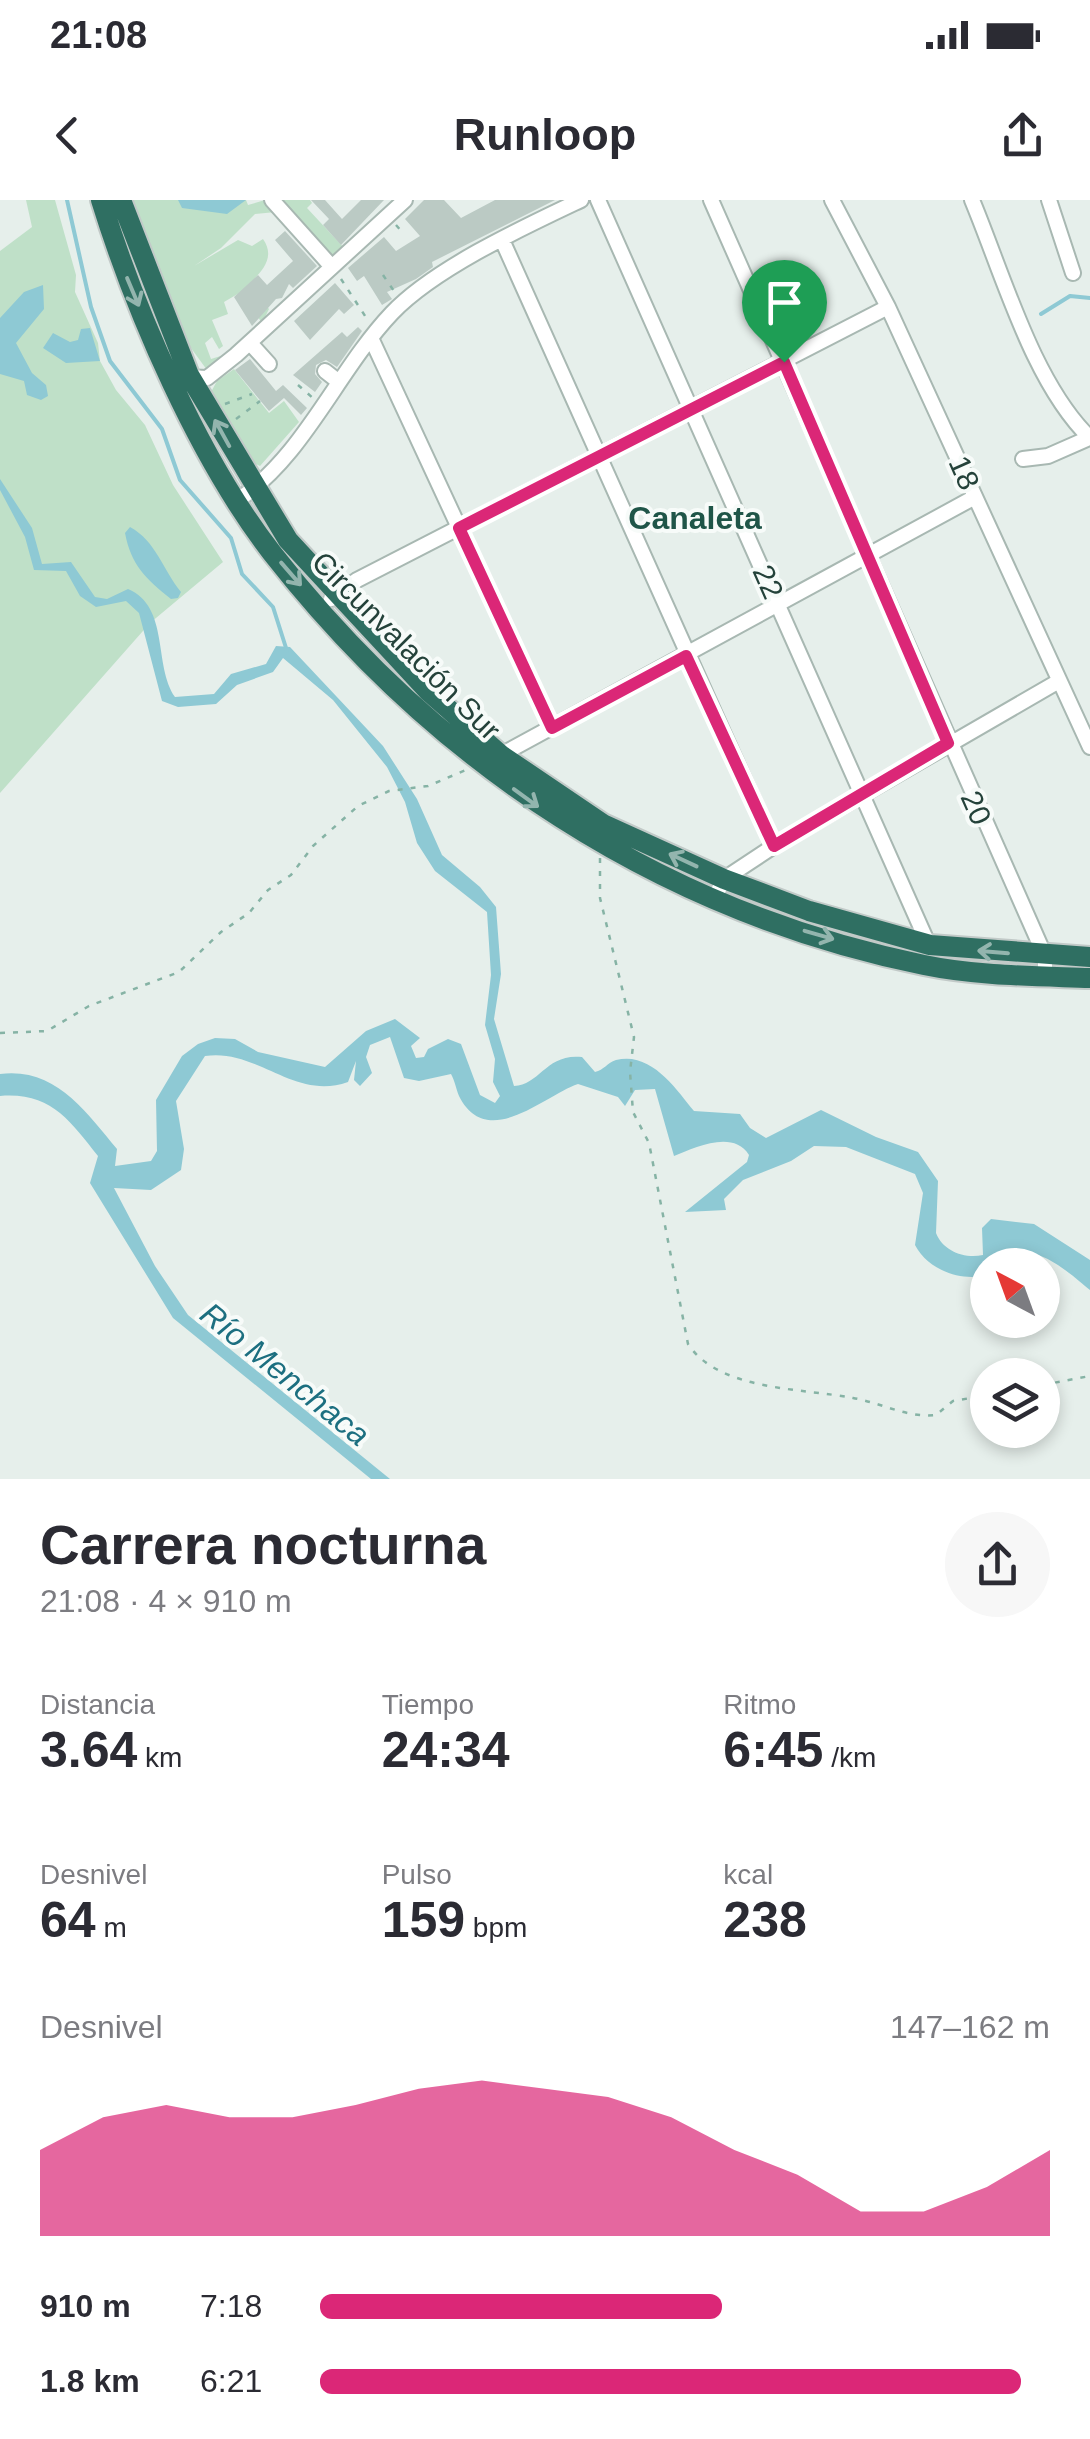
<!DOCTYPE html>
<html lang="es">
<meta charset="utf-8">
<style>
body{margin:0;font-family:Arial,sans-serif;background:#f7f7f7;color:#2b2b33;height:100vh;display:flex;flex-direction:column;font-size:38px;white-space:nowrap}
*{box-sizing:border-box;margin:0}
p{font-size:32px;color:#7c7c81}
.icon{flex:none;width:55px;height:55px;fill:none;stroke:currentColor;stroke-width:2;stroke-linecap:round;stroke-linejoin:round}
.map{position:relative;height:1279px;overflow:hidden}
.sheet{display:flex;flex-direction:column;background:#fff;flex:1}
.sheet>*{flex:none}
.needle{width:65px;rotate:319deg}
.fabs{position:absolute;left:970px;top:1048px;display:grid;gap:20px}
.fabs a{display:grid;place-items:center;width:90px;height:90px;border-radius:50%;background:#fff;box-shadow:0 5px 15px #0003;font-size:50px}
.pin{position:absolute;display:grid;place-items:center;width:85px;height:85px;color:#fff;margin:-102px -42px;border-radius:50% 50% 50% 0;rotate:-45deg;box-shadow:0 0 10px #0007}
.pin .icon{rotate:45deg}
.round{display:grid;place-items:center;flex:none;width:105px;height:105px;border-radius:52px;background:#f7f7f7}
.overview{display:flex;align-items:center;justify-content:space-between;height:170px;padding:0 40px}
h1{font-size:55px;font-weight:700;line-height:75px}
.stats{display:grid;grid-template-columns:repeat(3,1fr);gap:15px;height:170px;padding:10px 40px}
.stats div{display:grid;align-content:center}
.stats b{font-size:50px;font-weight:700}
.stats small{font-size:28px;font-weight:400}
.stats p{font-size:28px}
.chart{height:280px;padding:20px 40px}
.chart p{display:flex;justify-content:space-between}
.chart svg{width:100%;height:180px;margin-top:10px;fill:#db2777;opacity:.7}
ul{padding:0 40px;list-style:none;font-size:32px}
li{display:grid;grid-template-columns:160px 120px 1fr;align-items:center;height:75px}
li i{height:25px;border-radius:12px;background:#db2777}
.status{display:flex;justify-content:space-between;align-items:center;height:70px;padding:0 50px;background:#fff;direction:ltr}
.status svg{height:28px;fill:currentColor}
header{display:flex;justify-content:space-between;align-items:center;height:130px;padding:0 40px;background:#fff;font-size:45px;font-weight:700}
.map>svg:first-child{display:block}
.green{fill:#bfe0c8}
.water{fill:#8ec9d4}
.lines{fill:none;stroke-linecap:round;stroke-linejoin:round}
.stream{stroke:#8ec9d4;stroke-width:4}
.building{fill:#bbcac4}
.minor-casing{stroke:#a8b8b2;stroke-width:18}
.highway-casing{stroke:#c2cac8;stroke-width:24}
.path{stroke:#86b3a5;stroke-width:2.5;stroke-dasharray:5 8;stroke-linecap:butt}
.minor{stroke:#fff;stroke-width:14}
.highway{stroke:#2f6f62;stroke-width:20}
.oneway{stroke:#93b5ae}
.route-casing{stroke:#fff;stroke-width:20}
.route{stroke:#db2777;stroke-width:12}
.labels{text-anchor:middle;stroke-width:8;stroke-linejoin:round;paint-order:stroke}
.street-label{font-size:30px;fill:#24423a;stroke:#f7fbf9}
.neighbourhood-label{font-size:32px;font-weight:bold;fill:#1f5548;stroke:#f7fbf9}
.water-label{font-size:32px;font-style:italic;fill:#1c6f80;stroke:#f7fbf9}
</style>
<div class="status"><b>21:08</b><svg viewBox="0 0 49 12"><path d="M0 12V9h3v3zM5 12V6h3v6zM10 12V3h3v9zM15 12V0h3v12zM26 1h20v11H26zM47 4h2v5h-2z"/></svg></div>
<header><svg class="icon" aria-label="back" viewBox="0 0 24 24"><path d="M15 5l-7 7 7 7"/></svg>Runloop<svg class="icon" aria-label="share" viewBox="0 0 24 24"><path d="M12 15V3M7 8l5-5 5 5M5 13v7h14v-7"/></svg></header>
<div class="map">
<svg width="1090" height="1279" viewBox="0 0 1090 1279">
<rect width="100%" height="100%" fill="#e6efeb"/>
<!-- green -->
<path class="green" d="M26 0H55L76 75 75 92 98 143 100 161 116 190 145 225 173 285 223 362 150 423 0 593V51L32 27Z
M131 0H246L248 5 265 0 276 12 255 14 221 48 194 66 238 40 252 46 263 39C276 57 262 72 248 85L269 109 262 123 241 92 224 102 228 114 212 120 223 146 219 149 212 137 205 143 211 159 227 154 207 170 180 133Z
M277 0H310L312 3 307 8 345 49 333 60Z
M234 169 269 213 284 201 299 222 260 266 254 263 211 192 217 181Z"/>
<!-- water -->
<path class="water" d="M178 0H246L227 14 182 8Z
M43 85 44 109 16 143 32 173 46 185 48 196 41 200 27 195 24 181 0 174V118L24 92Z
M90 128 100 161 66 163 43 148 53 133 70 142 78 140 81 129Z
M0 279 32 328 42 364 71 362 95 397 107 399 128 389C170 407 153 465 175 497L214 494 231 474 266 464 276 446 290 447 383 546 417 599 442 655 480 687 496 707 501 774 494 819 514 886C540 885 546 853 582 857L595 872C604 870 607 863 616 860 651 851 676 889 694 911L740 914 750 928 766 938 821 910 876 937 918 952 938 981 936 1033C943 1051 964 1059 983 1055L982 1028 991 1019 1034 1024 1090 1060V1090C1070 1074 1029 1034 1006 1065H988L987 1075C961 1082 928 1070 915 1045L923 993 915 974 846 947 814 946 791 961 743 980 724 999 726 1010 685 1012 747 962 749 955C733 929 694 948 674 956L655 889 635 890 625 906 618 897 578 884C545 895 487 952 459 896 456 889 455 881 451 874L419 881 404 878 390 837 370 845 366 857 372 873 360 886 354 880 356 861 348 882C294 901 257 848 205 856L176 901 184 949 181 970 151 990 114 988 155 1066 188 1115 390 1279H371L173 1118 90 983 98 956C69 920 51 892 0 896V874C56 867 86 912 117 949L115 966 151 961 157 951 156 900 182 856 198 844 215 838 235 839 258 852 325 867 366 831 395 819 420 838 411 846 416 858 424 857 428 849 448 839 461 844 480 895 495 903 500 896 493 882 495 859 485 825 491 775 487 712 435 671 417 643 405 602 387 567 333 500 283 458 273 472 237 485 216 504 178 507 162 501 139 413 126 401 96 407 80 396 66 371 34 370 25 337 0 290Z
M130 327C156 341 163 370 181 392L178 398 171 399C146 379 131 365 125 333Z"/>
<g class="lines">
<!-- stream -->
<path class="stream" d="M67 0 91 107 110 161 162 229 180 280 231 338 242 374 273 407 287 451
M1041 114 1070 96 1090 98"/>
</g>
<!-- building -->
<path class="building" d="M311 0H325L342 19 361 0H384L341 45 323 25 329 19Z
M424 0H444L461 18 495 0H555L432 62 433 67 416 79 387 92 392 99 382 105 364 76 357 81 348 68 384 37 396 51 420 36 405 19Z
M285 31 317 66 293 88 289 84 282 98 276 99 252 126 234 97 258 75 267 85 293 61 275 40Z
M335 83 354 105 344 114 339 109 310 140 294 121Z
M358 127 362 131 337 167 326 160 316 165 315 174 322 182 315 192 293 175 342 132 347 137Z
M250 159 276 191 283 185 307 208 301 215 284 198 269 211 235 170Z"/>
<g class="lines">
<defs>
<path id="minor" d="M272 0 332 67
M598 0 930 748
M711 0 1045 756V776
M832 0 888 107 1090 547
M972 0C1003 74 1033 183 1090 238
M1049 0 1073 73
M503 42 774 646
M371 138 552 528
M250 143 269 164
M325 171 339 182
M185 177 207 178 236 155 405 0
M1023 259 1048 256 1089 238
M238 300C305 255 337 171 392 113 435 68 524 27 581 0
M331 399 357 380 888 107
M497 557 975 297
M714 699 724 679 774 646 1059 481"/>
<path id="highway" d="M101 0C136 113 199 259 272 353 437 564 660 711 924 765 977 776 1036 776 1090 778
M121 0 189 175 288 340 428 491 501 555 603 624 724 679 809 711 930 745 1090 757"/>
</defs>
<!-- minor casing -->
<use href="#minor" class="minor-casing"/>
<!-- highway casing -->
<use href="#highway" class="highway-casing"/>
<!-- path -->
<path class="path" d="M396 25 403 33
M383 75 396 94
M341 79 369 122
M298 185 314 199
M225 204 252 194
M236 219 260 201
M600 658V698L634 837 630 872 633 912 649 943 688 1144C719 1191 802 1188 853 1198 882 1203 906 1218 936 1215L953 1201 988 1195
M0 833 47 831 89 806 179 772 221 732 249 713 268 690 291 675 313 646 358 606 389 591 428 586 466 570
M1042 1185 1090 1176"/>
<!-- minor -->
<use href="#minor" class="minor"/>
<!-- highway -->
<use href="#highway" class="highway"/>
</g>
<!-- one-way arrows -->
<defs><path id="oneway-shaft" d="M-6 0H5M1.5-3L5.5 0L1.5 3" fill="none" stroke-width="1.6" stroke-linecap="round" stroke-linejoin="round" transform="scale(2.5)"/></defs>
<g class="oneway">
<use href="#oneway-shaft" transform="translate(133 92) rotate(67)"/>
<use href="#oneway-shaft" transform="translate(222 233) rotate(-119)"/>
<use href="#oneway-shaft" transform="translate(291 374) rotate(49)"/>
<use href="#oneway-shaft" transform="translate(526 598) rotate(36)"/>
<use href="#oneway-shaft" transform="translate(683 660) rotate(-155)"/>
<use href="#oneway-shaft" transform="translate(819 735) rotate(16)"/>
<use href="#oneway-shaft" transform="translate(993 752) rotate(-175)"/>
</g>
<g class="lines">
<defs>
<path id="route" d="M784 162 948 543 774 646 686 456 552 528 459 328Z"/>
</defs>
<!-- route casing -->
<use href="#route" class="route-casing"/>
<!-- route -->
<use href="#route" class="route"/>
</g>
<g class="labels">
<!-- street labels -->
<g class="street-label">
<text transform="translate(964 273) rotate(66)" y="10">18</text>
<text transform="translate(768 382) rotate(66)" y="10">22</text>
<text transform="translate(406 446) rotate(45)" y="10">Circunvalación Sur</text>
<text transform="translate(976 608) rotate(66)" y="10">20</text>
</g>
<!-- neighbourhood labels -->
<g class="neighbourhood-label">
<text x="695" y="329">Canaleta</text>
</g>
<!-- water labels -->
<g class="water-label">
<text transform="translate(285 1174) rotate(39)" y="11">Río Menchaca</text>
</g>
</g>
</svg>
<div class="fabs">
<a><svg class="needle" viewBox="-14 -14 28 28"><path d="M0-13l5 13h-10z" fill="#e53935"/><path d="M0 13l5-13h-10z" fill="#7c7c81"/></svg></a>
<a><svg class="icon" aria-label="layers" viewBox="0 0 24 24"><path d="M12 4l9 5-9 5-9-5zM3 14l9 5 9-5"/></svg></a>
</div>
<div class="pin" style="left:784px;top:162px;background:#1e9e55"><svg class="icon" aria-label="arrive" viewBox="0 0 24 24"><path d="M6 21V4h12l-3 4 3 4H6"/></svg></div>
</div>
<section class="sheet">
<div class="overview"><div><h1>Carrera nocturna</h1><p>21:08 · 4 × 910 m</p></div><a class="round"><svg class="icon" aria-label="share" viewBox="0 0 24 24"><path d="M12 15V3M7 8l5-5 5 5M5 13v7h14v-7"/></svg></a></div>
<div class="stats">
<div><p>Distancia</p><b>3.64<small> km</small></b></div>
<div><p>Tiempo</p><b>24:34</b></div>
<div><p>Ritmo</p><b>6:45<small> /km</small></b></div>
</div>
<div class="stats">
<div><p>Desnivel</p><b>64<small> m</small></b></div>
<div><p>Pulso</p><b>159<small> bpm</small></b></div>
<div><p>kcal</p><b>238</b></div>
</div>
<div class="chart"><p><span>Desnivel</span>147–162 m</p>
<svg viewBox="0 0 160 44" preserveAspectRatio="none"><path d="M0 44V23L10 15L20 12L30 15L40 15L50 12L60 8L70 6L80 8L90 10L100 15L110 23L120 29L130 38L140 38L150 32L160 23V44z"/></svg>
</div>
<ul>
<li><b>910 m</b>7:18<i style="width:55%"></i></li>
<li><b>1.8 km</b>6:21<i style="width:96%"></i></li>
</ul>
</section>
